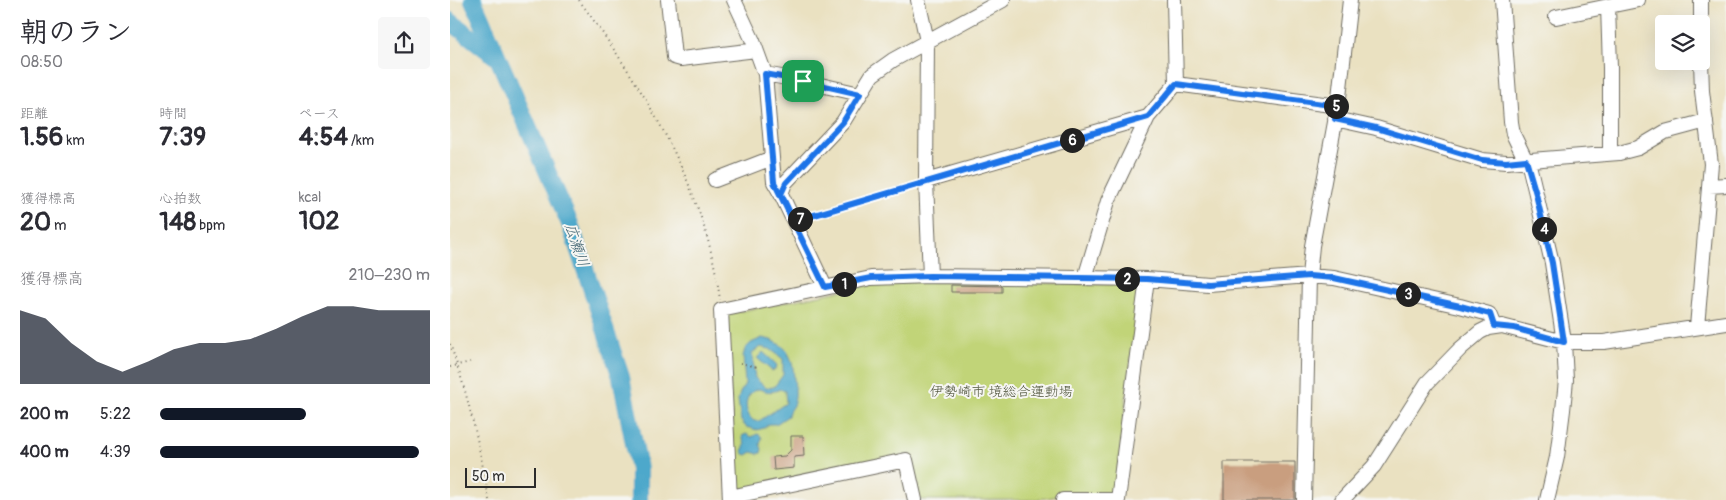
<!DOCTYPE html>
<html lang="ja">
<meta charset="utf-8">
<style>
body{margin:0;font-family:Pangolin,"Klee One",sans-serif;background:#f7f7f7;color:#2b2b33;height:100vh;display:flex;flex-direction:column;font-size:19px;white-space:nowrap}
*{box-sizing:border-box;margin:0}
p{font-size:16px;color:#7c7c81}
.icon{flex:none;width:28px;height:28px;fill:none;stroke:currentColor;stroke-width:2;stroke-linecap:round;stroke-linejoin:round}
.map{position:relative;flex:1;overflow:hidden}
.drawer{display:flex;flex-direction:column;background:#fff;width:450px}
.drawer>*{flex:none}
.buttons{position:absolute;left:1205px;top:15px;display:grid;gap:10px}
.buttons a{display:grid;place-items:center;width:55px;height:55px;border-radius:5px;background:#fff;box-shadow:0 5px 20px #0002;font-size:25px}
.scale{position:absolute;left:15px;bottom:12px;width:71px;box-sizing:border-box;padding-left:5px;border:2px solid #2b2b2b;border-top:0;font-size:14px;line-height:18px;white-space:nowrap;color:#2b2b2b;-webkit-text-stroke:4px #f6f6f2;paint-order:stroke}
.pin{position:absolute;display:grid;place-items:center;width:42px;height:42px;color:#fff;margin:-21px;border-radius:10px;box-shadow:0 2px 8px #0006}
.km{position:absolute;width:25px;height:25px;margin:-12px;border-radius:50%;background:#222;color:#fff;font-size:14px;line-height:25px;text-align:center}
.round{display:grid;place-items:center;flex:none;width:52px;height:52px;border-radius:5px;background:#f7f7f7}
.summary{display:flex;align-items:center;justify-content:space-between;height:85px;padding:0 20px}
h1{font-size:28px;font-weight:700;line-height:38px}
.figures{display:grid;grid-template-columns:repeat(3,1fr);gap:8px;height:85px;padding:5px 20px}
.figures div{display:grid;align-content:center}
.figures b{font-size:25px;font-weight:700}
.figures small{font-size:14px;font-weight:400}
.figures p{font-size:14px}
.chart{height:140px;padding:10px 20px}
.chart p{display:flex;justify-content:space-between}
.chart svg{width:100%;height:90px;margin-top:5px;fill:#111827;opacity:.7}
ul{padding:0 20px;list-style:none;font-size:16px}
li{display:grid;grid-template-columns:80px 60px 1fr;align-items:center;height:38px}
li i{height:12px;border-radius:6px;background:#111827}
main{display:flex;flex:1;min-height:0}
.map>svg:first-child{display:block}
.green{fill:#c1d478;stroke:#768052}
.water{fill:#4da8cb;stroke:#3c6a7b;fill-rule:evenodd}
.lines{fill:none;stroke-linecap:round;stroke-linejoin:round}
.river{stroke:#4da8cb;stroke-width:18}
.building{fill:#c99e7f}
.minor-casing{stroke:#6e6b60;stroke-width:16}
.path{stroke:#6e6b60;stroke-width:2;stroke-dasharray:1 4;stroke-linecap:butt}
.minor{stroke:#fff;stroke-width:14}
.route-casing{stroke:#fff;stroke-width:10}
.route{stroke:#1a73e8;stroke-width:6}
.labels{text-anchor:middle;stroke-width:4;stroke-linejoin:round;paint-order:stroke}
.park-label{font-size:14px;fill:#50553e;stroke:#f6f6f2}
.water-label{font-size:15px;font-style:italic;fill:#395d6b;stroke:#f6f6f2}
</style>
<main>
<section class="drawer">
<div class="summary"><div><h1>朝のラン</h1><p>08:50</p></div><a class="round"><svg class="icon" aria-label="share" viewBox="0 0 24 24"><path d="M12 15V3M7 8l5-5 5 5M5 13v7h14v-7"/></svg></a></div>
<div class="figures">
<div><p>距離</p><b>1.56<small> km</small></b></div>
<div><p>時間</p><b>7:39</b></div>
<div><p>ペース</p><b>4:54<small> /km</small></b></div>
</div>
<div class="figures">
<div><p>獲得標高</p><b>20<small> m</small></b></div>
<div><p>心拍数</p><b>148<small> bpm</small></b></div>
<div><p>kcal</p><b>102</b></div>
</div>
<div class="chart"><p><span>獲得標高</span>210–230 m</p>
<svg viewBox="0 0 160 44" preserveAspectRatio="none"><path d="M0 44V8L10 12L20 24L30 33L40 38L50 33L60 27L70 24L80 24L90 22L100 17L110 11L120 6L130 6L140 8L150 8L160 8V44z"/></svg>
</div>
<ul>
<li><b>200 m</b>5:22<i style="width:54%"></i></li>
<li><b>400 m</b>4:39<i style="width:96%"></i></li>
</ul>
</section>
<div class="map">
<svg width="1276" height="500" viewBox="0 0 1276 500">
<rect width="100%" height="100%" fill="#f6f6f2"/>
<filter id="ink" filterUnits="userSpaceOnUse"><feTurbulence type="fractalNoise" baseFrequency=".02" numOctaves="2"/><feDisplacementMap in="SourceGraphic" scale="10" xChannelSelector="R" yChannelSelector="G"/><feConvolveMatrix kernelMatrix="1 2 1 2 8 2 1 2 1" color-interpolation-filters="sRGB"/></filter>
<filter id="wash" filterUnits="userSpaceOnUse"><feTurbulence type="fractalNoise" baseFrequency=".0096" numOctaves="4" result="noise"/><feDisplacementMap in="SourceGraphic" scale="20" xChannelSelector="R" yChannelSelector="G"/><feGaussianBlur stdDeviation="1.12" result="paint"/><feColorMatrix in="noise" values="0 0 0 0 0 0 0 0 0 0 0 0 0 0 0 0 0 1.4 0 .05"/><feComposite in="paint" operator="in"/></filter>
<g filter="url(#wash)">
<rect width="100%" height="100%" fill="#eae1c1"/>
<!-- green -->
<path class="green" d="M439 281 690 285 665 491 660 495H616L583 500H470L461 454 289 490 285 487 277 314Z"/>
<!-- water -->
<path class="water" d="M312 338C337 342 343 356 344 379 345 387 346 395 344 402 343 408 338 410 338 416L326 424H319L314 428 307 430 296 427 291 421 288 400 290 393 295 384 293 356 295 349 301 343ZM310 347 320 349 333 359V375L324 387 316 388 305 378 302 353ZM309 389C317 392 322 393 330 389L335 391 336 403 309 421H304C293 413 293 392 309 389Z
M313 352 327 365 325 370 322 371 307 358Z
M296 434 302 437 307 434 310 435 312 438 310 444 312 449 311 453 308 454 302 452 297 455 294 454 292 451 295 445 292 436Z"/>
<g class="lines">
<!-- river -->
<path class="river" d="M23 0 120 224 171 377 189 469V500
M0 21 45 56"/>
</g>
<g id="blocks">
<!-- building -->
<path class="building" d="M501 285 552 286V292H501Z
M341 436H353L354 456 344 457V468L324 470 323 457 335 456 341 450Z
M774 462H845V500H774Z"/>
</g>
</g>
<g filter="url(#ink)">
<use href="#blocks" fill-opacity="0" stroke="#6e6b60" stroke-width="1"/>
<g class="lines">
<defs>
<path id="minor" d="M218 0 224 57 231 59 306 50
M284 0 303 41 315 74 324 182 331 194
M468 0 477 41 476 181 480 276
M1052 0 1061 122 1063 134 1080 169 1086 194 1102 263 1114 342 1116 380 1113 410 1107 457 1097 500
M1251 0V24
M1158 6 1160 68V154
M1106 17 1188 0
M315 74 353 81 410 94
M726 84 888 106
M885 119 926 128 1032 160 1056 162 1169 153 1188 148 1215 132 1256 121
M265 180 322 158
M476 181 698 117
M1259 186 1276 185
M635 278 658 201 698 117 726 84 724 0
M375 287 331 194 335 183 393 122 422 75 443 60 553 0
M1247 327 1261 164 1252 91 1251 61
M280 497 456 460 465 500
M280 500 271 310 421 278 480 276 697 279 758 284 859 276 884 278 1010 306 1039 314 1044 326
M613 500H668
M668 500 697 279
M854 500 859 276 862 246 888 106 900 0
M892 500 924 466 977 383 1010 349 1030 332 1038 328 1052 326 1114 342H1154L1276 323"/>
</defs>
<!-- minor casing -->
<use href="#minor" class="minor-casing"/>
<!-- path -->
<path class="path" d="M129 0C194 89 256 187 270 300
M354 218 464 185
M0 344C18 394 30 448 39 500
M290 363 308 367 298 365
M0 367 20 362"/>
<!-- minor -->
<use href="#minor" class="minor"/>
</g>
</g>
<g class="lines" filter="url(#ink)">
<defs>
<path id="route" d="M353 81 315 74 324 182 375 287 421 278 480 276 697 279 758 284 859 276 884 278 1010 306 1040 314 1044 326 1064 328 1114 342 1102 263 1086 194 1076 160 1056 162 1032 160 926 128 885 119 888 106 726 84 698 117 344 221 331 194 336 183 393 122 410 94 353 81"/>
</defs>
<!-- route casing -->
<use href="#route" class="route-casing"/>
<!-- route -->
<use href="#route" class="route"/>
</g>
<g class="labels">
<!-- park labels -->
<g class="park-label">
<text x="551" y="396">伊勢崎市 境総合運動場</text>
</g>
<!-- water labels -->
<g class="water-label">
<text transform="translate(127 245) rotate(71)" y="5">広瀬川</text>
</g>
</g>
</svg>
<div class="buttons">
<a><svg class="icon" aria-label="layers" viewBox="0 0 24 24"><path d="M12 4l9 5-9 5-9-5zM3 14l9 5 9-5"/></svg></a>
</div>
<div class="scale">50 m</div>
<div class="pin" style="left:353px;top:81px;background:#1e9e55"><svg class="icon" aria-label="arrive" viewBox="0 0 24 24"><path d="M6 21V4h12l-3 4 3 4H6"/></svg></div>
<b class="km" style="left:394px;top:284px">1</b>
<b class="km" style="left:677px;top:279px">2</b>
<b class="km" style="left:958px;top:294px">3</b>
<b class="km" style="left:1094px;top:229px">4</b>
<b class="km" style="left:886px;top:106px">5</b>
<b class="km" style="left:622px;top:140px">6</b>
<b class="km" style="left:350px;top:219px">7</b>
</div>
</main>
